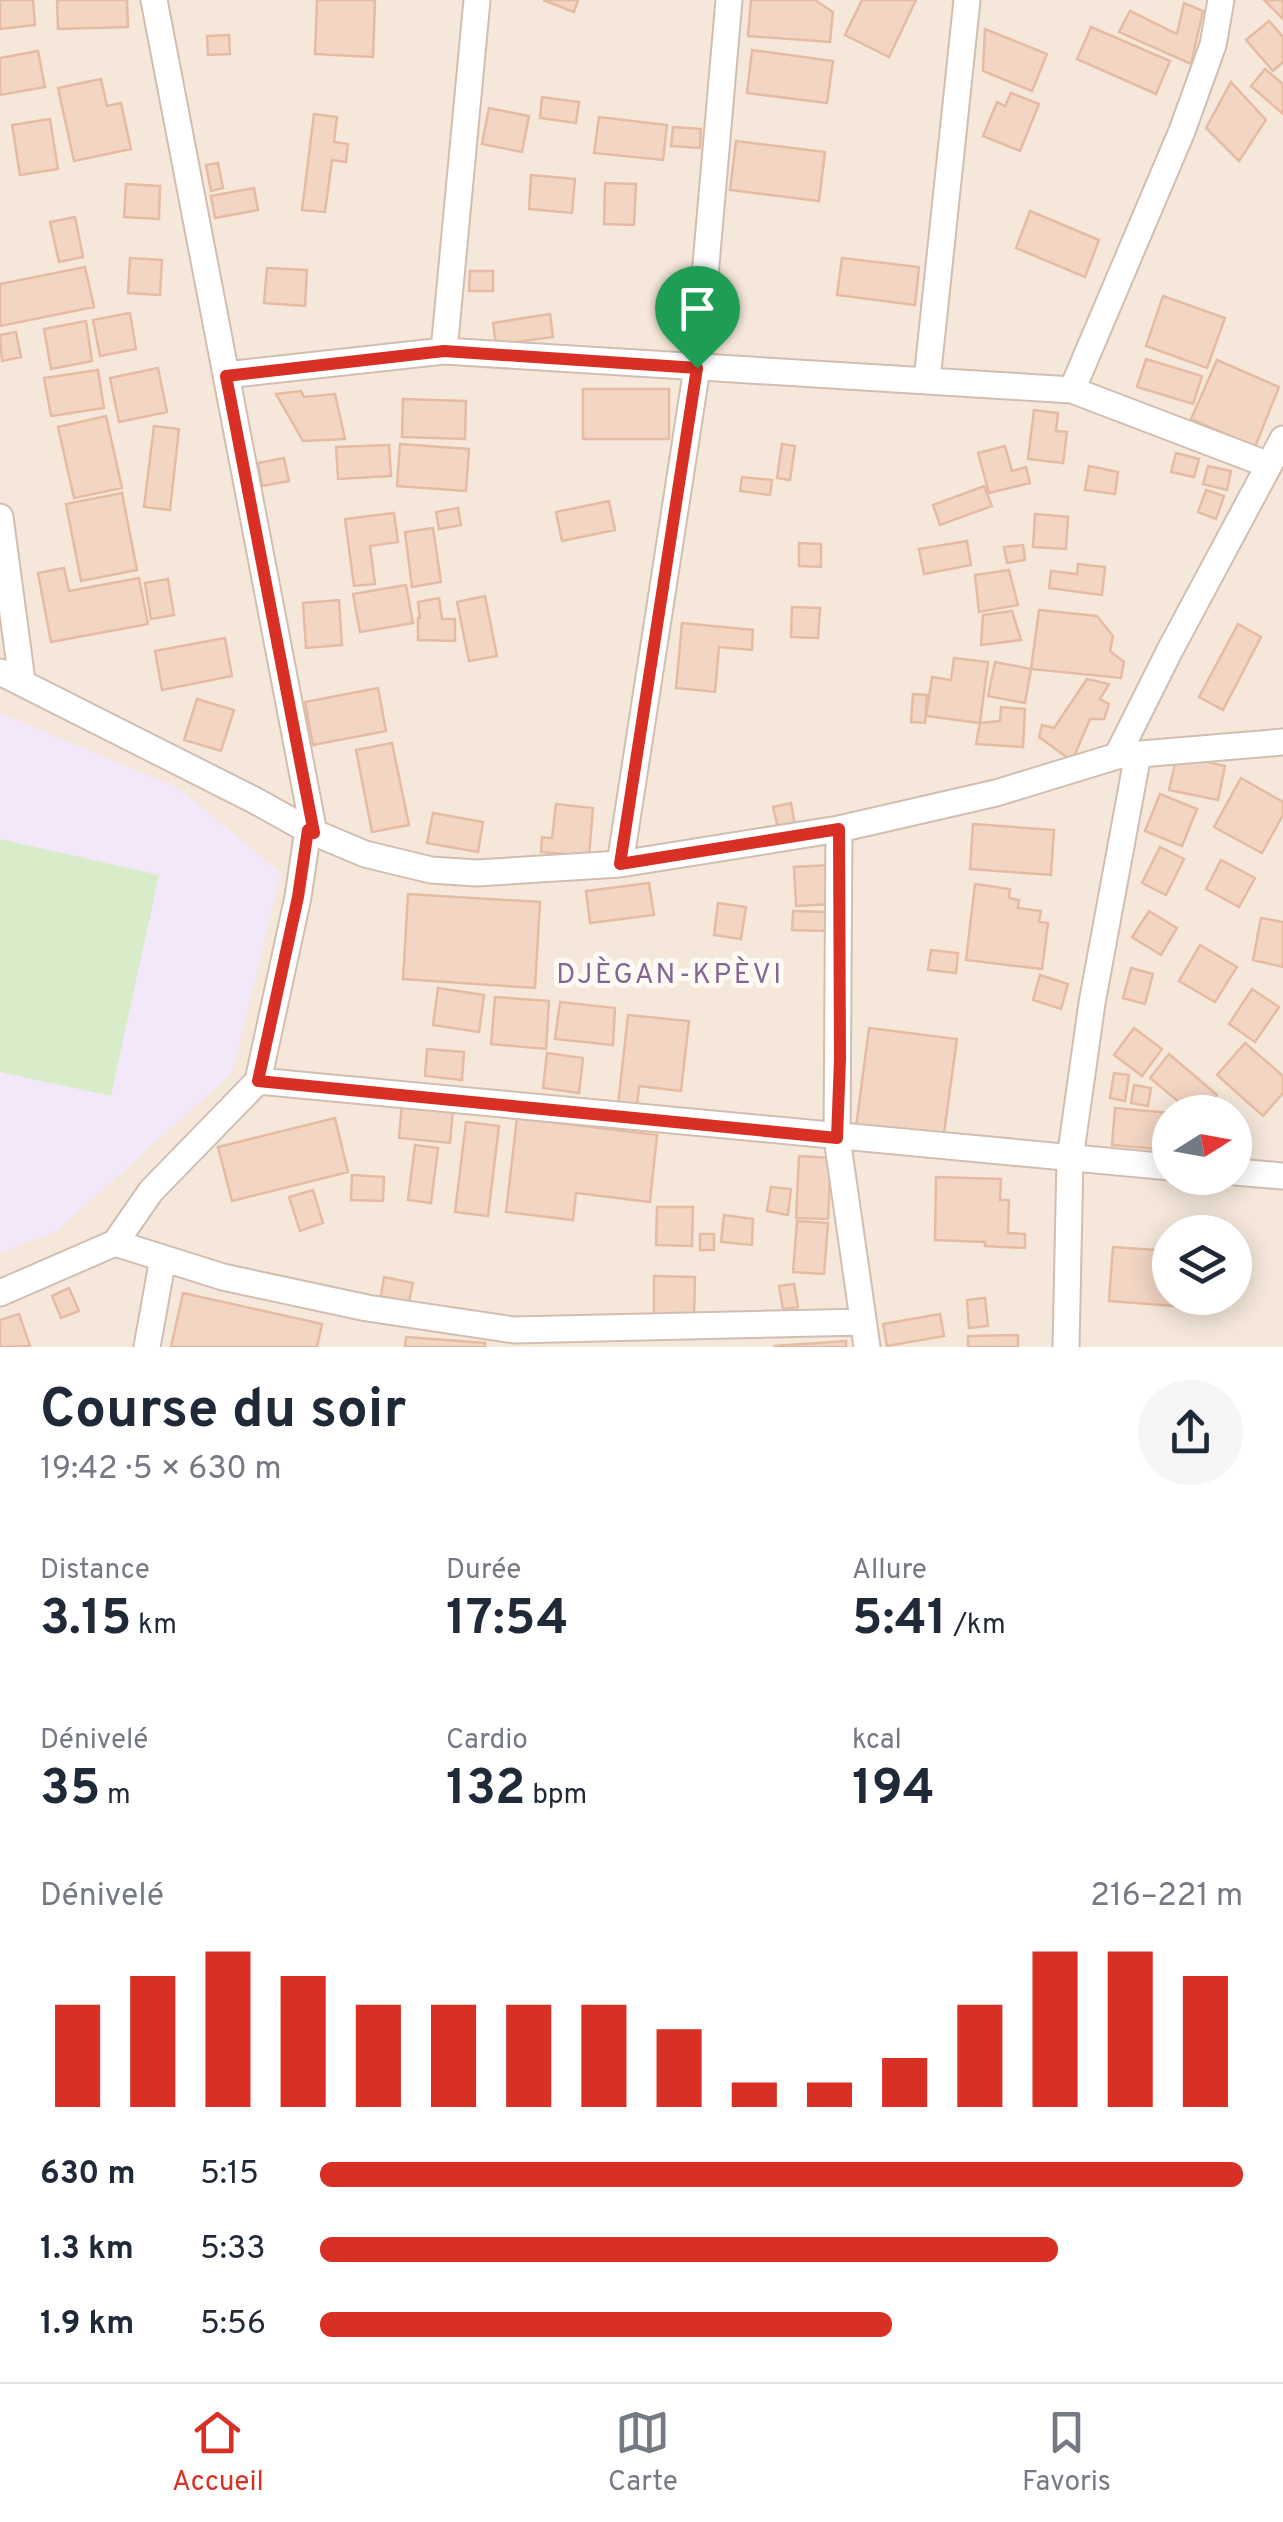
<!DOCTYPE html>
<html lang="fr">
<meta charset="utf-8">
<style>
body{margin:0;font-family:Overpass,sans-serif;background:#f6f6f7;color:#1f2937;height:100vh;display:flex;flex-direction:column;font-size:38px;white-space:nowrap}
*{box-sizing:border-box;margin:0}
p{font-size:32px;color:#747a83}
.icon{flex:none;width:55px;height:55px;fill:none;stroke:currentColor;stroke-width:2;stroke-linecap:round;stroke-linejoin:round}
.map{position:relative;height:1347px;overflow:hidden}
.side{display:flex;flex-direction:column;background:#fff;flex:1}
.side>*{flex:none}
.needle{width:65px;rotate:79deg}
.tools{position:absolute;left:1152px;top:1095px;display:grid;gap:20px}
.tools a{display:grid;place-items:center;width:100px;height:100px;border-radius:50%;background:#fff;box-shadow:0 5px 25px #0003;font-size:50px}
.pin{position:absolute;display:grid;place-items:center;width:85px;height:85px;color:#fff;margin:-102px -42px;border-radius:50% 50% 50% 0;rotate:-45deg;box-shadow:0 0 10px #0007}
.pin .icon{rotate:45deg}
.round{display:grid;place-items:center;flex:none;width:105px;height:105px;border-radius:52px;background:#f6f6f7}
.headline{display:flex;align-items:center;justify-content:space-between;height:170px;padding:0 40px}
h1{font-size:55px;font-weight:700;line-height:75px}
.stats{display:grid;grid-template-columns:repeat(3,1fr);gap:15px;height:170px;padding:10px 40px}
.stats div{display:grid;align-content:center}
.stats b{font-size:50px;font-weight:700}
.stats small{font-size:28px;font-weight:400}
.stats p{font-size:28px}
.chart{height:280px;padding:20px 40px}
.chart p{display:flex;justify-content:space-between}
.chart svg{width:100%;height:180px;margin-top:10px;stroke:#d93025;stroke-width:6}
ul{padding:0 40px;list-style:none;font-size:32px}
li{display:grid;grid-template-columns:160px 120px 1fr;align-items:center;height:75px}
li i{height:25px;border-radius:12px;background:#d93025}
.dock{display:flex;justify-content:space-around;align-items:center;height:140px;border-top:2px solid #e0e1e3;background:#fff;font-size:28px;color:#747a83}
.dock a{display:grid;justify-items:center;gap:5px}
.dock .selected{color:#d93025}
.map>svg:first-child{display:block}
.residential{fill:#f5e8da;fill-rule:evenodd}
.education{fill:#f3e8fa}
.green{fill:#d8ecc9}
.building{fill:#f3d5c3;stroke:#e6bba3;stroke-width:2.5}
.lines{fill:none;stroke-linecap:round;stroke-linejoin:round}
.minor-casing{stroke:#d1beb0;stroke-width:29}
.minor{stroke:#fff;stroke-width:25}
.route-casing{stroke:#fff;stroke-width:20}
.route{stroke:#d93025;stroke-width:12}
.labels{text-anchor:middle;stroke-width:10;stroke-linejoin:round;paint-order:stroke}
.neighbourhood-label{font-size:28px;letter-spacing:2.5px;fill:#846695;stroke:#fffaf3}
</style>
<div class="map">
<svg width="1283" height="1347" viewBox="0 0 1283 1347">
<rect width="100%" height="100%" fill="#fdf6ec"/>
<!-- residential -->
<path class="residential" d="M0 0H1283V1347H0ZM1170 1112H1235V1178H1170ZM1170 1232H1235V1298H1170Z"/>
<!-- education -->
<path class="education" d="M0 713 178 788 281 873 232 1073 57 1231 0 1253Z"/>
<!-- green -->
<path class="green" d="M0 839 159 875 111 1096 0 1072Z"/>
<!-- building -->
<path class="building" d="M0 0H33L35 25 0 29Z
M57 0H127L128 27 58 29Z
M317 0H375L373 57 315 54Z
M543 0H578L574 12Z
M751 0H815L833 12 830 42 748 36Z
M862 0H916L889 57 845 35Z
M1264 0H1283V19Z
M1184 3 1203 11 1191 64 1119 32 1130 11 1177 34Z
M1269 21 1283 37V62L1273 71 1246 40Z
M1091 27 1170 61 1156 94 1077 59Z
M985 29 1047 54 1032 91 983 71Z
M229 35 230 54 208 55 207 36Z
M752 50 833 61 827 103 747 93Z
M38 51 45 87 0 95V58Z
M1265 69 1283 84V114L1251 86Z
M101 79 107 106 121 103 131 149 74 161 58 88Z
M1231 82 1266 120 1239 161 1206 128Z
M1011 93 1039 104 1020 151 983 136 997 102 1005 106Z
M542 97 579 102 576 123 540 118Z
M489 108 529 116 522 152 482 144Z
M314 114 337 117 334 142 348 144 346 162 332 160 325 212 302 210Z
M599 117 667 125 663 160 594 153Z
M50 119 58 169 20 175 12 125Z
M673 127 701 129 700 148 671 146Z
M736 141 825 152 819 201 730 190Z
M218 163 223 188 211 191 206 165Z
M531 175 575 179 572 213 529 209Z
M605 183 636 184 634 225 604 224Z
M126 184 160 186 159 219 124 217Z
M254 188 258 210 215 218 211 196Z
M1030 211 1099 240 1085 277 1016 248Z
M75 217 83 257 59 262 50 222Z
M130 258 162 260 160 295 128 293Z
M842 258 919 267 915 305 837 295Z
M85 267 94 307 0 326V284Z
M267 268 307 270 305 306 264 303Z
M470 271H493V291H469Z
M1163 296 1225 318 1207 368 1146 346Z
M130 313 136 349 100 356 93 320Z
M550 314 553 337 496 345 493 323Z
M86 321 92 361 51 369 44 329Z
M16 332 21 357 2 361 0 335Z
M1146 359 1202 376 1193 404 1137 387Z
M1217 360 1279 387 1255 447 1191 419Z
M158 368 167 412 119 422 110 378Z
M98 370 104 408 51 416 44 378Z
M583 389H669V439H583Z
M301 391 304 397 335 394 345 439 303 441 276 394Z
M403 399 466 401 465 439 402 437Z
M1034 410 1058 413 1056 431 1067 432 1063 463 1028 459Z
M106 416 122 488 74 498 58 427Z
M154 426 179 429 170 510 144 507Z
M400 444 469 449 466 491 397 486Z
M782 444 795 446 790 480 777 478Z
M389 445 391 476 338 479 336 447Z
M1005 446 1012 471 1026 467 1030 483 989 493 978 453Z
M1176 453 1199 459 1194 477 1171 472Z
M284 458 289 481 262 486 258 463Z
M1089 466 1118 472 1115 494 1085 490Z
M1208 466 1231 471 1227 490 1203 484Z
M742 477 772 480 770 495 740 491Z
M984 486 992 506 940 525 933 505Z
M1206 490 1224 496 1216 519 1198 512Z
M122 493 137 570 81 581 66 504Z
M609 501 615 530 562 541 556 512Z
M458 508 461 525 439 529 436 512Z
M394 513 398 542 370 546 375 584 354 586 345 519Z
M1035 514 1068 517 1066 549 1033 547Z
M433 528 441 582 412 587 405 532Z
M967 541 971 565 924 574 919 549Z
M799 543 821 544V567L799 566Z
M1023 545 1025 560 1007 563 1004 547Z
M1078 564 1105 567 1102 595 1049 588 1051 571 1077 574Z
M64 568 69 591 139 578 148 624 51 642 38 573Z
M1009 570 1018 605 979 612 975 575Z
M168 579 174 615 151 619 145 583Z
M406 585 413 623 360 632 353 594Z
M485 596 497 656 469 661 457 602Z
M439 598 442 619H455V641L418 640V618H420L418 602Z
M339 600 342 645 306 648 303 603Z
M792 607 820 608 818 638 791 637Z
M1039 610 1097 616 1113 636 1110 651 1124 662 1121 678 1031 669Z
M1012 611 1021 640 981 645 983 615Z
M682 623 753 630 752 650 719 647 715 692 676 688Z
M1238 624 1261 637 1223 710 1199 697Z
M225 638 232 676 162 690 155 651Z
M954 658 988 662 980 723 926 716 932 677 951 680Z
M995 662 1031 669 1025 703 988 696Z
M1087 679 1109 684 1100 699 1109 704 1104 719H1090L1072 761 1039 737 1042 725 1054 728Z
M378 688 386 731 313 745 305 702Z
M913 694 927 695 925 723 911 722Z
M197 699 234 710 221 751 184 740Z
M1001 707 1025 709 1023 747 976 744 980 723 1000 721Z
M392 743 409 825 372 832 356 750Z
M1177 755 1225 766 1218 800 1169 790Z
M1241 778 1283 802V815L1262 853 1214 827Z
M1160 794 1197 809 1182 846 1145 831Z
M791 803 795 825 778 828 773 807Z
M556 804 593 808 589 856 541 852 542 837 552 838Z
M433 813 483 822 478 852 427 843Z
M973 824 1054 830 1051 875 970 869Z
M1160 847 1184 859 1166 895 1142 883Z
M1221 860 1255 878 1239 907 1206 889Z
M830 865 833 904 796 906 794 867Z
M649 883 654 915 590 923 586 891Z
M975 884 1010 889 1009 898 1019 900 1018 908 1041 911 1039 922 1048 923 1042 969 966 960Z
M408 894 540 902 535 988 403 979Z
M718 903 746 907 741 939 714 935Z
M793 911 828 912V931L792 930Z
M1149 911 1177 928 1161 955 1132 937Z
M1261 918 1283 922V967L1253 960Z
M1200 945 1237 967 1215 1002 1179 981Z
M931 950 958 953 956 973 928 970Z
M1131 968 1153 974 1145 1004 1123 998Z
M1040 975 1068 984 1061 1009 1033 1000Z
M438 988 484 995 479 1032 433 1025Z
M1252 989 1279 1007 1255 1042 1229 1024Z
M495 997 549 1001 546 1049 491 1044Z
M560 1002 615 1008 613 1045 555 1039Z
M628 1015 689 1021 681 1091 639 1086 637 1107 618 1105Z
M869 1028 957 1039 943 1140 856 1128Z
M1134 1028 1162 1049 1142 1076 1114 1055Z
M1245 1043 1283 1076V1093L1263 1116 1217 1075Z
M427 1049 464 1052 462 1080 425 1076Z
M547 1053 583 1058 579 1093 543 1088Z
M1169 1054 1217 1095 1202 1112H1191L1150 1078Z
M1114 1073 1129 1075 1125 1101 1110 1098Z
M1134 1085 1151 1088 1148 1106 1131 1103Z
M402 1103 453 1108 450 1143 399 1138Z
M1115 1108 1170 1113V1150L1112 1145Z
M335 1118 348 1172 232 1201 218 1147Z
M517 1118 657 1135 650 1202 576 1193 573 1220 506 1212Z
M466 1122 499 1126 488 1216 455 1212Z
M415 1145 438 1148 431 1203 408 1200Z
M799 1156 831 1158 828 1219 796 1218Z
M352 1175 384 1177 383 1201 351 1200Z
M936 1177 1001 1179 1000 1200H1009L1008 1233 1025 1234V1248L985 1246V1242L935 1240Z
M771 1187 791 1189 788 1215 767 1211Z
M313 1190 323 1223 300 1231 289 1197Z
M657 1207H693L692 1246 656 1245Z
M724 1215 753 1219 752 1245 721 1242Z
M797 1221 828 1223 824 1274 793 1272Z
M700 1234H714V1250H700Z
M1113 1247 1170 1251V1298H1216L1215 1309 1109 1301Z
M654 1276 695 1277 694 1318 654 1317Z
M384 1277 413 1283 409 1302 381 1296Z
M794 1284 798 1307 783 1309 779 1286Z
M69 1288 79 1311 61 1318 52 1296Z
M183 1293 322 1324 317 1347H171Z
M985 1298 988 1326 969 1328 967 1300Z
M19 1314 30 1346 0 1347V1320Z
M940 1314 944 1336 887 1346 883 1324Z
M1018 1335V1347H968V1336Z
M406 1337 485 1343V1347H405Z
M846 1341V1347H775V1346Z"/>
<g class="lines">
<defs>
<path id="minor" d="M154 0 314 833
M444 351 477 0
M226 375 444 351 1072 390 1269 465
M927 380 967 0
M1072 390 1182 131 1213 45 1221 0
M0 517 22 681
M0 672 254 800 308 830 365 854 431 870 477 873 620 864 839 829 996 793 1117 756 1283 742
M1117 756 1170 650 1283 439
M839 829 837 1138 867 1347
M620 864 697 368 729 0
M258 1081 1170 1167
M1235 1172 1283 1176
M115 1243 223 1277 367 1308 514 1330 863 1322
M0 1293 115 1243 151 1191 258 1081 298 897 308 830
M147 1347 163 1258
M1066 1347 1070 1159 1092 1003 1138 754"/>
</defs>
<!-- minor casing -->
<use href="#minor" class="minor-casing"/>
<!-- minor -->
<use href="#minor" class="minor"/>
</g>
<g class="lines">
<defs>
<path id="route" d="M444 351 697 368 620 864 839 829 840 1059 837 1138 258 1081 298 897 308 830 314 833 226 376Z"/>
</defs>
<!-- route casing -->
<use href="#route" class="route-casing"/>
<!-- route -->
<use href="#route" class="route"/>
</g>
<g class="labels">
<!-- neighbourhood labels -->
<g class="neighbourhood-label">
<text x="670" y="983">DJÈGAN-KPÈVI</text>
</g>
</g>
</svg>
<div class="tools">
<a><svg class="needle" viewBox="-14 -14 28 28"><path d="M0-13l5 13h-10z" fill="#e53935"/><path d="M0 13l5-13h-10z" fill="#747a83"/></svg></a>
<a><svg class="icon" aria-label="layers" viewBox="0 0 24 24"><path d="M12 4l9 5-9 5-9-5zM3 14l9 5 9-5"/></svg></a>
</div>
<div class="pin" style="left:697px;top:368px;background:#1e9e55"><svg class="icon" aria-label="arrive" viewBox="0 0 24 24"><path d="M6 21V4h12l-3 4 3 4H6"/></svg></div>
</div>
<section class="side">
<div class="headline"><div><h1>Course du soir</h1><p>19:42 · 5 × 630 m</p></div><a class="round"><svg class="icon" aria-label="share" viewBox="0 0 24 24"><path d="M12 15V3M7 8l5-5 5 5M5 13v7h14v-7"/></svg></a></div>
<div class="stats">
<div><p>Distance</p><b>3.15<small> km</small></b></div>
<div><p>Durée</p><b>17:54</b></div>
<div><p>Allure</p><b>5:41<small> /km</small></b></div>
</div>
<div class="stats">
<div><p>Dénivelé</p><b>35<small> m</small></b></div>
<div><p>Cardio</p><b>132<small> bpm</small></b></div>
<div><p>kcal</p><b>194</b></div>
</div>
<div class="chart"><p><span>Dénivelé</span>216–221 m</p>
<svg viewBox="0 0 160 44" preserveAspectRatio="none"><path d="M5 44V19M15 44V12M25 44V6M35 44V12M45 44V19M55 44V19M65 44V19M75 44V19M85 44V25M95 44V38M105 44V38M115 44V32M125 44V19M135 44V6M145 44V6M155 44V12"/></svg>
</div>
<ul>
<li><b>630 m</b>5:15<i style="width:100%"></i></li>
<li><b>1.3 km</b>5:33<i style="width:80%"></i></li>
<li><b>1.9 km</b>5:56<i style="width:62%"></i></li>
</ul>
</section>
<nav class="dock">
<a class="selected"><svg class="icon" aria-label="home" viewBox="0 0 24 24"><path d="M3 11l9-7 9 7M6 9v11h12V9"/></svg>Accueil</a>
<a><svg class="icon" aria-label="map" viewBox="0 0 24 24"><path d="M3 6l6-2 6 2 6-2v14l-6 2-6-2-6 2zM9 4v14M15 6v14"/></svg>Carte</a>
<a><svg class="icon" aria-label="saved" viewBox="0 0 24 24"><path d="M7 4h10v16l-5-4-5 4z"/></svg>Favoris</a>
</nav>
